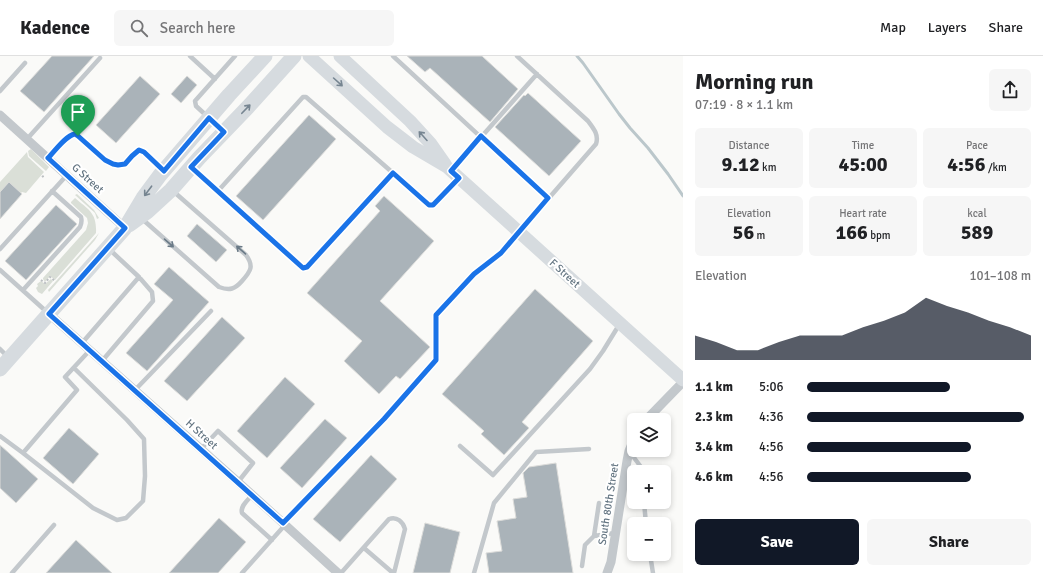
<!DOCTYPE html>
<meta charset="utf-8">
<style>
body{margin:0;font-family:Signika,sans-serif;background:#f6f6f6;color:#202124;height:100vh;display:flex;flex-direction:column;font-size:15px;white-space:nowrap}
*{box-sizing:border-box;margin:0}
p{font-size:13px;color:#757577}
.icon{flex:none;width:22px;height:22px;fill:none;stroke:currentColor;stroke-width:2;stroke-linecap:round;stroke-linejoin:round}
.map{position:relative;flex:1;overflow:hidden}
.panel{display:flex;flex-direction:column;background:#fff;width:360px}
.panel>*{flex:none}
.fabs{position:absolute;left:627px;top:357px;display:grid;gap:8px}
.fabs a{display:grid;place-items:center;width:44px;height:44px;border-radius:6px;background:#fff;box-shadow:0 2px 6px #0003;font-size:20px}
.pin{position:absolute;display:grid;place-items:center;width:34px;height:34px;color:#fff;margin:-41px -17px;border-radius:50% 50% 50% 0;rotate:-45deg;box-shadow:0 0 4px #0007}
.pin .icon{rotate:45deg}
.round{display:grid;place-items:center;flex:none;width:42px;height:42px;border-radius:6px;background:#f6f6f6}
.summary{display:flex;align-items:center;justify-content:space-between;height:68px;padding:0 12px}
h1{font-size:22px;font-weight:700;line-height:30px}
.metrics{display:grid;grid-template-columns:repeat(3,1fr);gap:6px;height:68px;padding:4px 12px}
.metrics div{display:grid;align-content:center;border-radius:6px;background:#f6f6f6;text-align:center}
.metrics b{font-size:20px;font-weight:700}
.metrics small{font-size:11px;font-weight:400}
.metrics p{font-size:11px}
.chart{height:112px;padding:8px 12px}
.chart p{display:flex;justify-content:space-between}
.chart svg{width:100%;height:72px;margin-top:4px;fill:#111827;opacity:.7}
.cta{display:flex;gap:8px;margin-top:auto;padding:8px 12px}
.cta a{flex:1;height:46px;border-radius:6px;background:#111827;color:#fff;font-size:16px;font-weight:700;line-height:46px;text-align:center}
.cta a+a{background:#f6f6f6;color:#202124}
ul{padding:0 12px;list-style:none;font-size:13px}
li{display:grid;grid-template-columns:64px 48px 1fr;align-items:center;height:30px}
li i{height:10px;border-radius:5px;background:#111827}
header{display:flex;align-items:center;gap:24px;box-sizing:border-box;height:56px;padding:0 20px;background:#fff;border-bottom:1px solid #e0e0e0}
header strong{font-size:19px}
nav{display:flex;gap:22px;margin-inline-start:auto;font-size:14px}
.search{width:280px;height:36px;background:#f6f6f6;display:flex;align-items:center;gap:10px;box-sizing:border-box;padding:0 14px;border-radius:6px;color:#757577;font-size:15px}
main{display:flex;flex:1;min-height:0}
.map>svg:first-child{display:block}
.green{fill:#dadfd7}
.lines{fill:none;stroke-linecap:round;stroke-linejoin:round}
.stream{stroke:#bbc7cb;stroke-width:3}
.building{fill:#aab3b9;stroke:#dcdcda}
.path{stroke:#bbbfc2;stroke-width:2;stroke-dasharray:2 2;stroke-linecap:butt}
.lane{stroke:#c3c8cc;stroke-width:4.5}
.street{stroke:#c3c8cc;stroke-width:9}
.secondary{stroke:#d6dbdf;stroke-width:13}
.primary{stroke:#d6dbdf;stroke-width:15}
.oneway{stroke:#768591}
.oneway2{stroke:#6a7a87}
.route-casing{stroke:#fff;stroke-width:8}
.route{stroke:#1a73e8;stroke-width:5}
.labels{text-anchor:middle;stroke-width:4;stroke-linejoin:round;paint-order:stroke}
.street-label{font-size:11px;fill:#657683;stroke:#fff}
</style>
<header>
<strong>Kadence</strong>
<div class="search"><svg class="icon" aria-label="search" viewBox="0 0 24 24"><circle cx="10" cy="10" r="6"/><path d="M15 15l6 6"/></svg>Search here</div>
<nav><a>Map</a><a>Layers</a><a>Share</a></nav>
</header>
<main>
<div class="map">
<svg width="683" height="517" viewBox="0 0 683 517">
<rect width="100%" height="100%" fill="#fafaf8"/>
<!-- green -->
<path class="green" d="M31 93 49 111 46 115 29 100 28 95Z
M27 96 28 101 44 116 26 137 22 136 21 137 9 126 0 136V126Z
M77 138 94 154 99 162 97 163 95 157 75 139Z
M75 142C89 154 97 157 96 177L55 224 50 220 45 226 43 223V222L86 174 88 167 87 162 71 147V146Z
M99 177 95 184 49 236 48 234Z
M51 223 53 225 42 238 38 236 36 232 38 230 37 228 41 225 45 228Z"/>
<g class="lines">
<!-- stream -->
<path class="stream" d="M577 0 583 7 619 58 630 72 648 92 668 118 683 140"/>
</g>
<!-- building -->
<path class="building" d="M52 0H94L44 56 20 35Z
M407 0H482L518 33 490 66 430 12 425 16Z
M140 20 160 38 116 87 96 69Z
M187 20 197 29 181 47 171 38Z
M528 37 581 85 549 120 495 71 524 39 525 40Z
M309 59 336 83 263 164 236 140Z
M9 126 22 138 0 163V136Z
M384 140 434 185 380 245 430 291 400 323 396 320 379 338 344 305 362 285 307 237 380 155 375 150Z
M56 149 77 168 26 224 5 205Z
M197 168 227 194 216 206 187 180Z
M169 211 209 246 147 315 126 297 173 244 154 228Z
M535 233 593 285 522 366 529 372 504 399 481 378 484 375 442 338Z
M222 261 245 282 187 345 164 325Z
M285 321 315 348 267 402 237 375Z
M325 363 347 382 302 432 280 412Z
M69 372 99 398 73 428 43 402Z
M0 389 38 423 16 447 0 432Z
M371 399 397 423 340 486 313 463Z
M556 407 573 517H489L486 497 502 495 497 465 516 462 513 443 527 441 523 417 529 411Z
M219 462 246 486 218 517H169Z
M425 467 460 476 450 517H413Z
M76 484 112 517H46Z"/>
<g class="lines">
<!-- path -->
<path class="path" d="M42 121 45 119
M41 224 45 227 50 221 55 225"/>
<!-- lane -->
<path class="lane" d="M190 0 215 23
M393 0 548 143
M0 35 25 7
M223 75 196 50 195 45 235 0
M27 83 100 2
M48 102 71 79 75 78 78 80 105 104 113 108 118 109 125 108 132 100 139 94 144 96 162 113
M192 112 303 212 307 211 393 117 429 149H433L457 123
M452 114 537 18
M218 135 303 41H306L393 117
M141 162 219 231C230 235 235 233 242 225 251 215 254 210 246 199L173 135
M0 193 67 119
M0 214 48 257
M23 234 80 171C82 167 82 165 81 161L52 135
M82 287 139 221
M0 293 8 301
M102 305 153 245 152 236 139 221 109 193
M135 334 211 255
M0 380 23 397 77 334 65 321 90 294
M460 390 493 419 590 313 603 295 619 269
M201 393 218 375 253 407 238 426
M629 395 641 411 642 416
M23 397 93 452 117 464 126 462 143 445 145 420 144 383 127 364 74 312
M252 439C248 444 240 450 242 457L272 484
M644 446 646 468
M599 447 594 480 615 477
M283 467 384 363 436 304V259L474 218 501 197 596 88C599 79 594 73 588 65L517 0
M364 492 393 517
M650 498 653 517
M582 510 585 489 594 480
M12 517 54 469
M242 517 285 469
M341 517 389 463C397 460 403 466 405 473L394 517
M474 517 494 447 536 396 589 393"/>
<!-- street -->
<path class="street" d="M0 59 125 172
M49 258 238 426 338 517
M646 364 683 326
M607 517 611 506 627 405 629 395 634 383"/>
<!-- secondary -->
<path class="secondary" d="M309 0 387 71 413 91 447 111 683 324
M340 0 410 65 431 88 445 108"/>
<!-- primary -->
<path class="primary" d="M129 169 147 156 171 134 199 102 248 51 294 0
M0 313 125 172 143 142 160 119 229 39 265 0"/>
</g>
<!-- one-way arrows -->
<defs><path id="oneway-shaft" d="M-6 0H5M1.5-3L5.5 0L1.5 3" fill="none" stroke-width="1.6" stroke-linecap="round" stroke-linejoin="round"/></defs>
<g class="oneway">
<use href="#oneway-shaft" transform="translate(338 26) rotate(42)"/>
<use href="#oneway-shaft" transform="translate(246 53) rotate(-46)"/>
<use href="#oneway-shaft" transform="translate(423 80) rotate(-132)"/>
<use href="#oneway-shaft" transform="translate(148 135) rotate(127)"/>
</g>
<g class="oneway2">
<use href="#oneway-shaft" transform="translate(169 187) rotate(41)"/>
<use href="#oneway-shaft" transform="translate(241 194) rotate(-139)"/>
</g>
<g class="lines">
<defs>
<path id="route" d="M209 62 224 76 191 111 303 212 307 211 393 117 429 149H433L459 122 451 115 481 80 548 142 501 197 474 218 436 259V304L384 363 283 467 49 258 125 172 48 102C55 95 65 80 75 78L78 80 105 104 113 108 118 109 125 108 132 100 139 94 144 96 164 115Z"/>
</defs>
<!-- route casing -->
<use href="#route" class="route-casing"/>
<!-- route -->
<use href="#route" class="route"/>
</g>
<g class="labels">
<!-- street labels -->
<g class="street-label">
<text transform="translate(88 122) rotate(42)" y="4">G Street</text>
<text transform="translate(565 217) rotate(42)" y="4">F Street</text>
<text transform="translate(202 378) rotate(42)" y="4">H Street</text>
<text transform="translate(608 448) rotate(-81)" y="4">South 80th Street</text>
</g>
</g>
</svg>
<div class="fabs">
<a><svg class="icon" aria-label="layers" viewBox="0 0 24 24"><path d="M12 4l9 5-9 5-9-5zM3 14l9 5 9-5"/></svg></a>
<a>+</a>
<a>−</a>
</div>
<div class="pin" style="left:78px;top:80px;background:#1e9e55"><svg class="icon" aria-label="arrive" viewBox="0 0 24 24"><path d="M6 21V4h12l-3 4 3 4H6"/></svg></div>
</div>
<section class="panel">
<div class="summary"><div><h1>Morning run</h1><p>07:19 · 8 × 1.1 km</p></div><a class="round"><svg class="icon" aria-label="share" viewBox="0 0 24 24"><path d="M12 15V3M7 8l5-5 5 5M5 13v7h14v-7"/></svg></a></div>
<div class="metrics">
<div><p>Distance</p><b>9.12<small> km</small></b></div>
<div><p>Time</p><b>45:00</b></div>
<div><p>Pace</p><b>4:56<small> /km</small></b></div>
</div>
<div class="metrics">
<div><p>Elevation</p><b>56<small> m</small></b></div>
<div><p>Heart rate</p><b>166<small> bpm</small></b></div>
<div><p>kcal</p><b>589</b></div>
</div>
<div class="chart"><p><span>Elevation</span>101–108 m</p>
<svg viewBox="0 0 160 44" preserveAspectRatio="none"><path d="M0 44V29L10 33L20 38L30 38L40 33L50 29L60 29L70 29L80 24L90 20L100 15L110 6L120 11L130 15L140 20L150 24L160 29V44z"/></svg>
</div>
<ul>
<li><b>1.1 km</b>5:06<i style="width:64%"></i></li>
<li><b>2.3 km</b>4:36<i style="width:97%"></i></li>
<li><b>3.4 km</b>4:56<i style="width:73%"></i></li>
<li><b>4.6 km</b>4:56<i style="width:73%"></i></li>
</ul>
<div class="cta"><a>Save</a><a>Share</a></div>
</section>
</main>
